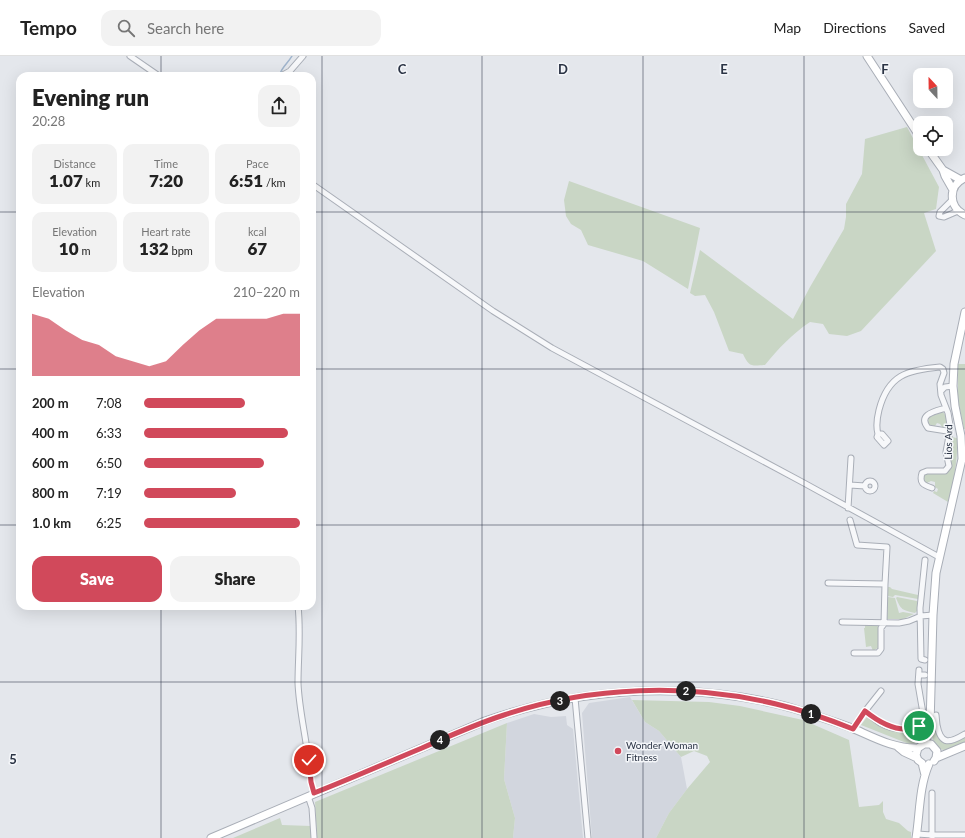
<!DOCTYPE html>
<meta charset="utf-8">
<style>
body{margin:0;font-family:Lato,sans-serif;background:#f2f2f2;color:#222;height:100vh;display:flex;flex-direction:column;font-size:15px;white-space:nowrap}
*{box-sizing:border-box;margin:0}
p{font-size:13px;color:#767676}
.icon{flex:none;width:22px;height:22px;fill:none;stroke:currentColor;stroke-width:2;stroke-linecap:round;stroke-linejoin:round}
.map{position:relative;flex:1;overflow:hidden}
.side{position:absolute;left:16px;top:16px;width:300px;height:538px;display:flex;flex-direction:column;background:#fff;border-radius:12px;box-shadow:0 4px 16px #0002}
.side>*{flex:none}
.needle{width:26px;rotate:338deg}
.tools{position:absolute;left:913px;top:12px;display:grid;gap:8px}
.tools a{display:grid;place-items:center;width:40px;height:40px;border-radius:8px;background:#fff;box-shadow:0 4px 16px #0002;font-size:20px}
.pin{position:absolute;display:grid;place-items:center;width:34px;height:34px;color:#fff;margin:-17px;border:2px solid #fff;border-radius:50%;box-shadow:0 1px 4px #0007}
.km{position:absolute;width:20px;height:20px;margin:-10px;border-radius:50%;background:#222;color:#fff;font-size:11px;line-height:20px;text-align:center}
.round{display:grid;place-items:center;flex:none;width:42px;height:42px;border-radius:12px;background:#f2f2f2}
.summary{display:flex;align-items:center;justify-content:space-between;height:68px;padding:0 16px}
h1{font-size:22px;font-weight:800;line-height:30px}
.metrics{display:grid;grid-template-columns:repeat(3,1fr);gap:6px;height:68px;padding:4px 16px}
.metrics div{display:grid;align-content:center;border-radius:10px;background:#f2f2f2;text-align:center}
.metrics b{font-size:17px;font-weight:800}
.metrics small{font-size:11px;font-weight:400}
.metrics p{font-size:11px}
.chart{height:112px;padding:8px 16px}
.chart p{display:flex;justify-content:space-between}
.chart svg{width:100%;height:72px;margin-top:4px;fill:#d1495b;opacity:.7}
.action{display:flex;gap:8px;margin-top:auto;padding:8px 16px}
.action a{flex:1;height:46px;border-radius:12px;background:#d1495b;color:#fff;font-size:16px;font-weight:800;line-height:46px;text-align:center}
.action a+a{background:#f2f2f2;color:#222}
ul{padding:0 16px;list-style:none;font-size:13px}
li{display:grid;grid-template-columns:64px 48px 1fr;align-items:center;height:30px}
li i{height:10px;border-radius:5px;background:#d1495b}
header{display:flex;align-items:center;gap:24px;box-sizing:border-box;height:56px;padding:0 20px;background:#fff;border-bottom:1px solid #e0e0e0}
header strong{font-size:19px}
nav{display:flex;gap:22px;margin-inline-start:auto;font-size:14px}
.search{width:280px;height:36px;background:#f2f2f2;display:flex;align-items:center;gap:10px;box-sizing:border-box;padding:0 14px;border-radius:12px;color:#767676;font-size:15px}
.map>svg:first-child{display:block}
.built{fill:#d2d6de}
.green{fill:#c9d6c5}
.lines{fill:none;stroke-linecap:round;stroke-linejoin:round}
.stream{stroke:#9fb4cc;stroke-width:1.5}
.street-casing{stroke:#a9aeb7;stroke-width:7}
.secondary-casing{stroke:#a9aeb7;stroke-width:9}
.street{stroke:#f7f8fa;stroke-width:5}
.secondary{stroke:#fff;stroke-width:7}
.route-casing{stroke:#fff;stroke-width:8}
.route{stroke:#d1495b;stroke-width:5}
.grid{fill:none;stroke:#2b3445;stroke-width:1;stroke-opacity:0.55}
.poi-dot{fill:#d1495b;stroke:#f4f6f9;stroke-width:1.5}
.labels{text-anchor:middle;stroke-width:3;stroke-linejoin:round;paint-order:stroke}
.street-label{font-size:10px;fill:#2b3445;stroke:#f4f6f9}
.poi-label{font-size:10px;fill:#2b3445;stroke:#f4f6f9;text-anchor:start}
.grid-label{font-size:13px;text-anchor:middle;font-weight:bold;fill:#2b3445;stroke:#f4f6f9;stroke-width:3;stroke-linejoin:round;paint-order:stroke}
</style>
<header>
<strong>Tempo</strong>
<div class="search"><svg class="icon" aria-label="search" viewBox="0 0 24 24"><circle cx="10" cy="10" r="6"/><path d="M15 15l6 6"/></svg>Search here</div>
<nav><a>Map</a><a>Directions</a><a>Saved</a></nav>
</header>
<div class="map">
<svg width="965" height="782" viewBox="0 0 965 782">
<rect width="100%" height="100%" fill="#e4e7ec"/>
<!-- built -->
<path class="built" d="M630 641 645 666 659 675 681 701 687 733 669 757 656 782H592L582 657 589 647Z
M534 658 551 661 566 660 567 669 573 673 583 782H513L515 762 504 723 507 667Z"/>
<!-- green -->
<path class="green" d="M907 71 939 131 936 153 924 157 936 195 861 275 847 280 829 278 823 268 810 266C792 278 779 292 765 309 751 310 749 311 743 298L729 295 714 256 705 239 695 240 690 237 700 194 793 263 810 231 844 173 846 161V148L862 118 865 83Z
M569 125 700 172 688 233 643 205 588 189 581 174 571 168 566 160 564 144Z
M958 308H965V373H964L958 344Z
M943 356 946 360V372H943L940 368 937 367 935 370 930 369 928 367 929 361Z
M951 381 957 382C958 404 954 424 948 446L933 437 934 435 937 436 938 433 935 431V426L931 425 927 427 923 424V418L948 414V391Z
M888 531H890L892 533 918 539V543L895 539 893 541 887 540Z
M888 541 895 542 899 557 903 556 914 558 903 563H887Z
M897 541 917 545V555L915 557C902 554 901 554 896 542Z
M865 569H877L879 572V591L873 595 871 590 866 591 864 572H865Z
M632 644 709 646 740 650 803 664 849 684 859 751 879 749 883 745V756L886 763 899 767 908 775 911 776V782H656L669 757 687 733 710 706 707 700 694 695 681 701 659 675 645 666Z
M867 661 869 663 871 662 877 667 912 675 926 667C924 678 922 688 909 688L861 669Z
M507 667 504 723 515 762 513 782H317L315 746Z
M932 673H935C939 692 951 690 965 681V687C960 689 952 694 947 694 935 695 931 682 932 673Z
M280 762 282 769 311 770V782H233Z"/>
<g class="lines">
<!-- stream -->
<path class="stream" d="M280 18C282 11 288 7 292 0"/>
<defs>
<path id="street" d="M130 0 159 20
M281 20 290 15 303 0
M312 128 493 255 552 292 804 427 939 501
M952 144 940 156 939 160 944 161 958 155
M942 334 945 331 953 330
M946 352C936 355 917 358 928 372L947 375
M878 378C876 371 877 362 879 354 888 319 907 314 940 311L943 313 944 317 940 328 941 339 948 357 950 369 949 380 946 396 949 410 945 415H927L922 417C919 427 923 429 932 432
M878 378H882L888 385 884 389 877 381Z
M865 430a5 5 0 1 1 10 0a5 5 0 1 1-10 0Z
M850 429 865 430
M848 452 851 402
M850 464 857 489 887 491 885 528 884 568 881 572V593L878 597H854
M828 527 885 528
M298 550C301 576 298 602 298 627 299 652 305 676 308 701 310 713 309 726 314 737
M842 566 899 567 909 565 921 560 933 559
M925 604 921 603 920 552 925 504
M919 619H925
M575 642 588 782
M865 655C870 659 875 664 880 667 892 674 917 678 924 663L918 628 919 614
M936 659 937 669
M930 670 937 669C941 690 950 687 965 678
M853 673 862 659 881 635
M932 737V782
M308 740 312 752 314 782
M917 778 932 779H965"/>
<path id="secondary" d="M867 0 920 81
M928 93 943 114 945 120 953 134
M943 114 961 124
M965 122C948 129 948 151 965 159
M924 688 929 676 930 670 933 559 936 517 962 403 961 380 955 350 953 330 954 308 965 256
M898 691 904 696 917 702
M934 705 936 702 965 690
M925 719 922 707 918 704 916 699 918 692 924 688H931L937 695 936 702
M211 782 485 665C568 636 655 628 741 641 759 644 777 647 795 653 814 659 833 665 852 672 873 681 894 693 918 692
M916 782C920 757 919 731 929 708"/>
</defs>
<!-- street casing -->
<use href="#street" class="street-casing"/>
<!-- secondary casing -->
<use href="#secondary" class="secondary-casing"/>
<!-- street -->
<use href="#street" class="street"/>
<!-- secondary -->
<use href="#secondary" class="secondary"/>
</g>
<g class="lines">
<defs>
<path id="route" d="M309 704 311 726 314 737C350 723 386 707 422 692 449 680 476 668 504 659 590 630 688 627 776 648 802 654 828 663 853 673L865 655C880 667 900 679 919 670"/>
</defs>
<!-- route casing -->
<use href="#route" class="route-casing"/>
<!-- route -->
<use href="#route" class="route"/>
</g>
<!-- grid -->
<path class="grid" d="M161 0V20M322 0V782M482 0V782M643 0V782M804 0V782M0 156H20M312 156H965M0 313H20M312 313H965M0 469H20M312 469H965M161 550V782M0 626H965"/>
<!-- markers -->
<circle class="poi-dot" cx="618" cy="695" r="4"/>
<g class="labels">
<!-- street labels -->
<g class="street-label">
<text transform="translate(948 386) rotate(-89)" y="4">Lios Ard</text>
</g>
<!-- poi labels -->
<g class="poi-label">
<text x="626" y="693">Wonder Woman<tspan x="626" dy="12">Fitness</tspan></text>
</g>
</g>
<g class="grid-label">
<text x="402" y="18">C</text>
<text x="563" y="18">D</text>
<text x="724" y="18">E</text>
<text x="885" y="18">F</text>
<text x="13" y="708">5</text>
</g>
</svg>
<div class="tools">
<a><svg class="needle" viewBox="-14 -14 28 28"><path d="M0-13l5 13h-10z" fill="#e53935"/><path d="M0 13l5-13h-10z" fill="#767676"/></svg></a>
<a><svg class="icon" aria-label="locate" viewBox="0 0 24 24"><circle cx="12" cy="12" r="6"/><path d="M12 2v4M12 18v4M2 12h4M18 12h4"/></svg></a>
</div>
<div class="pin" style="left:919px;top:670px;background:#1e9e55"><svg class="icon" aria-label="arrive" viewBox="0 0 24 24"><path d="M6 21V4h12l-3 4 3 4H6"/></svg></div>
<div class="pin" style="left:309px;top:704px;background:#d93025"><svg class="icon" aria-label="check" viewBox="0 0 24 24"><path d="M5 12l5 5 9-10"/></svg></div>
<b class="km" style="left:811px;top:658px">1</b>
<b class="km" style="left:686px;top:635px">2</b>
<b class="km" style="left:560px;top:645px">3</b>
<b class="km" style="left:440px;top:684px">4</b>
<section class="side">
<div class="summary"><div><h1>Evening run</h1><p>20:28</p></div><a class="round"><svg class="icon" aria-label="share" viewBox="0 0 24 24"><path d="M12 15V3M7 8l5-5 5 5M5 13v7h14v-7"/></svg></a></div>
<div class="metrics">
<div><p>Distance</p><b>1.07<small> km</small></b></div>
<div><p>Time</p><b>7:20</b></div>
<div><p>Pace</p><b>6:51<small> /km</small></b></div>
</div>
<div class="metrics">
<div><p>Elevation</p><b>10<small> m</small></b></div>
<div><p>Heart rate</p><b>132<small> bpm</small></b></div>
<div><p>kcal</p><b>67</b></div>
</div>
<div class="chart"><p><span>Elevation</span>210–220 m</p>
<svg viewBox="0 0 160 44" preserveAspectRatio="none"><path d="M0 44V6L10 9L20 16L30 22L40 25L50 32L60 35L70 38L80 35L90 25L100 16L110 9L120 9L130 9L140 9L150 6L160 6V44z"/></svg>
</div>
<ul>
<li><b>200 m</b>7:08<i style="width:65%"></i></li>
<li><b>400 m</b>6:33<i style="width:92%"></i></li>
<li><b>600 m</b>6:50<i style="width:77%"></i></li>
<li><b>800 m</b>7:19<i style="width:59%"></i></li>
<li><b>1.0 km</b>6:25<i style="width:100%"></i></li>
</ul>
<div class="action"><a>Save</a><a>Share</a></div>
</section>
</div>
